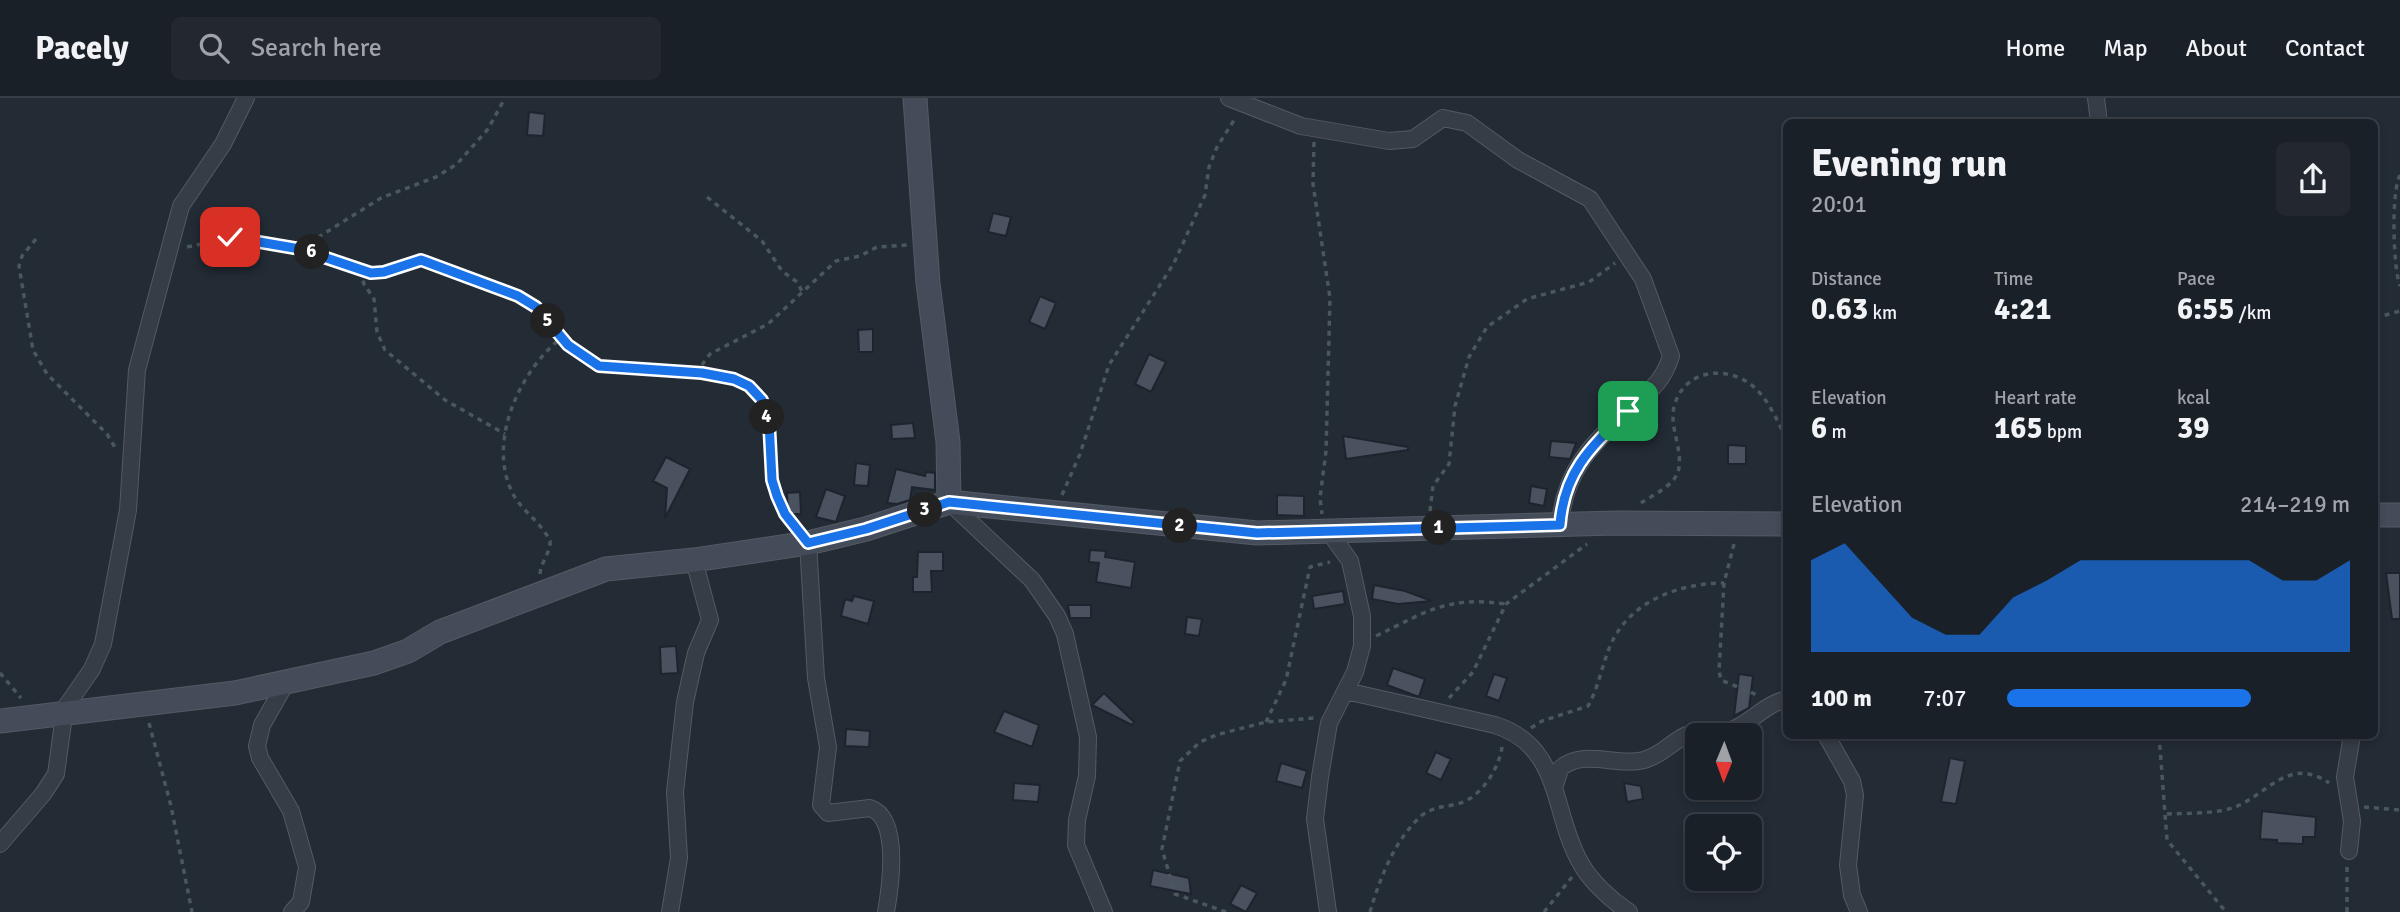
<!DOCTYPE html>
<meta charset="utf-8">
<style>
body{margin:0;font-family:Signika,sans-serif;background:#232830;color:#f1f3f6;height:100vh;display:flex;flex-direction:column;font-size:26px;white-space:nowrap}
*{box-sizing:border-box;margin:0}
p{font-size:23px;color:#9fa3a8}
.icon{flex:none;width:38px;height:38px;fill:none;stroke:currentColor;stroke-width:2;stroke-linecap:round;stroke-linejoin:round}
.map{position:relative;flex:1;overflow:hidden}
.drawer{position:absolute;left:1783px;top:21px;width:595px;height:620px;display:flex;flex-direction:column;background:#1a2028;border-radius:10px;box-shadow:0 4px 10px #0003,0 0 0 2px #383e45}
.drawer>*{flex:none}
.needle{width:46px;rotate:181deg}
.fabs{position:absolute;left:1685px;top:625px;display:grid;gap:14px}
.fabs a{display:grid;place-items:center;width:77px;height:77px;border-radius:10px;background:#1a2028;box-shadow:0 4px 10px #0003,0 0 0 2px #383e45;font-size:35px}
.pin{position:absolute;display:grid;place-items:center;width:60px;height:60px;color:#fff;margin:-30px;border-radius:14px;box-shadow:0 4px 10px #0006}
.km{position:absolute;width:35px;height:35px;margin:-18px;border-radius:50%;background:#222;color:#fff;font-size:19px;line-height:35px;text-align:center}
.round{display:grid;place-items:center;flex:none;width:74px;height:74px;border-radius:10px;background:#232830}
.head{display:flex;align-items:center;justify-content:space-between;height:119px;padding:0 28px}
h1{font-size:38px;font-weight:700;line-height:52px}
.stats{display:grid;grid-template-columns:repeat(3,1fr);gap:10px;height:119px;padding:7px 28px}
.stats div{display:grid;align-content:center}
.stats b{font-size:30px;font-weight:700}
.stats small{font-size:19px;font-weight:400}
.stats p{font-size:19px}
.chart{height:196px;padding:14px 28px}
.chart p{display:flex;justify-content:space-between}
.chart svg{width:100%;height:126px;margin-top:7px;fill:#1a73e8;opacity:.7}
ul{padding:0 28px;list-style:none;font-size:23px}
li{display:grid;grid-template-columns:112px 84px 1fr;align-items:center;height:52px}
li i{height:18px;border-radius:9px;background:#1a73e8}
header{display:flex;align-items:center;gap:42px;box-sizing:border-box;height:98px;padding:0 35px;background:#1a2028;border-bottom:2px solid #383e45}
header strong{font-size:33px}
nav{display:flex;gap:38px;margin-inline-start:auto;font-size:24px}
.search{width:490px;height:63px;background:#232830;display:flex;align-items:center;gap:18px;box-sizing:border-box;padding:0 24px;border-radius:10px;color:#9fa3a8;font-size:26px}
.map>svg:first-child{display:block}
.building{fill:#4a525f;stroke:#1e242d;stroke-width:2}
.lines{fill:none;stroke-linecap:round;stroke-linejoin:round}
.street-casing{stroke:#545a64;stroke-width:18}
.secondary-casing{stroke:#545a64;stroke-width:25}
.path{stroke:#49585b;stroke-width:3.5;stroke-dasharray:5 5;stroke-linecap:butt}
.street{stroke:#363d46;stroke-width:16}
.secondary{stroke:#454c59;stroke-width:23}
.route-casing{stroke:#fff;stroke-width:14}
.route{stroke:#1a73e8;stroke-width:9}
</style>
<header>
<strong>Pacely</strong>
<div class="search"><svg class="icon" aria-label="search" viewBox="0 0 24 24"><circle cx="10" cy="10" r="6"/><path d="M15 15l6 6"/></svg>Search here</div>
<nav><a>Home</a><a>Map</a><a>About</a><a>Contact</a></nav>
</header>
<div class="map">
<svg width="2400" height="814" viewBox="0 0 2400 814">
<rect width="100%" height="100%" fill="#232b35"/>
<!-- building -->
<path class="building" d="M529 14 545 16 543 38 527 37Z
M993 115 1011 119 1006 138 988 134Z
M1040 198 1056 205 1045 231 1029 224Z
M873 231V254H859L858 232Z
M1149 256 1166 264 1151 294 1135 286Z
M913 325 915 340 892 341 891 327Z
M1343 338 1408 349V352L1346 361Z
M1551 343 1576 345 1570 361 1549 359Z
M1728 347 1746 348V366H1728Z
M666 359 690 371 665 420 667 390 653 383Z
M856 365 870 367 868 388 854 387Z
M896 371 925 378 926 374 935 375V392L912 389 910 402 897 406 887 405Z
M1531 388 1547 391 1544 408 1529 405Z
M826 391 845 398 836 424 816 419Z
M800 394 801 416H788L787 395Z
M1277 397 1304 398V418L1277 417Z
M1090 452 1106 453 1105 459 1135 464 1131 490 1096 484 1099 465 1089 464Z
M918 454H943V473H931L932 494H913V479H917Z
M2386 475H2400V521H2392Z
M1374 487 1405 493 1432 503 1398 506 1372 501Z
M1343 493 1345 506 1314 511 1312 498Z
M854 498 874 503 868 526 841 518 845 501 852 503Z
M1068 507H1091V520H1070Z
M1187 519 1202 521 1199 538 1185 536Z
M676 548 678 575 661 576 660 549Z
M1393 570 1425 581 1419 599 1387 587Z
M1494 576 1507 580 1499 603 1486 598Z
M1739 576 1753 578 1749 610 1734 618Z
M1104 595 1134 624 1132 627 1092 607Z
M1004 613 1039 627 1032 649 994 634Z
M846 631 870 633 869 649 845 648Z
M1436 654 1451 661 1441 682 1426 675Z
M1950 660 1965 663 1956 706 1941 704Z
M1281 665 1307 673 1302 690 1276 683Z
M1014 685 1040 687 1038 704 1013 702Z
M1624 685 1641 688 1643 701 1627 704Z
M2262 713 2316 719 2315 739H2303V746L2277 745V742L2260 741Z
M1153 772 1189 780 1191 796 1150 788Z
M1241 787 1257 795 1246 814 1230 806Z"/>
<g class="lines">
<defs>
<path id="street" d="M1229 0 1301 28 1389 43 1413 41 1443 20 1467 25 1518 62 1590 101 1643 181 1671 258C1664 282 1650 293 1632 309 1593 345 1564 372 1560 427
M2096 0 2099 24
M949 404 1032 482 1057 518 1065 536 1088 639 1087 678 1077 722 1076 747 1104 814
M1327 431 1350 463 1362 518V548L1355 574 1329 625 1320 679 1315 721 1328 814
M808 445 816 580 828 649 821 707 828 715 870 710C901 720 890 791 886 814
M287 583 262 627 257 648 260 660 291 713 307 769 301 804 292 814
M1346 593 1495 627C1562 648 1552 715 1580 764 1590 783 1611 802 1629 814
M1717 637C1749 630 1761 607 1787 601
M1826 637 1852 683 1855 697 1848 767 1852 797 1859 814
M1555 687 1560 671C1581 650 1617 669 1644 662 1675 653 1678 626 1717 637
M0 746 43 696 56 676 65 610 92 571 103 546 128 412 137 272 181 108 223 46 246 0
M2349 753 2352 723 2345 679 2352 637
M670 814 679 760 675 694 685 604 696 555 710 522 694 462"/>
<path id="secondary" d="M915 0 928 185 948 344 949 404
M2375 417H2400
M0 623 235 595 374 565 408 553 440 534 606 471 694 462 808 445 866 431 949 404 1257 435 1616 425 1787 426"/>
</defs>
<!-- street casing -->
<use href="#street" class="street-casing"/>
<!-- secondary casing -->
<use href="#secondary" class="secondary-casing"/>
<!-- path -->
<path class="path" d="M1314 44 1313 86 1330 200 1326 353 1320 400 1322 416
M2400 77C2391 93 2393 170 2400 188
M707 99 762 143 782 173 797 184 803 195
M36 141 22 158 19 168 33 252 47 276 107 336 116 351
M187 149 240 138 326 158 371 175 384 174 421 162 518 198 536 209 568 247 599 268 702 275 734 281 749 288 762 301 765 311 772 346V382L785 416 793 427
M301 150 381 100 436 79 457 66 488 31 505 0
M360 173 364 186 374 201 377 234 385 252 445 302 505 336
M2375 220 2400 213
M696 275 710 256 768 226 836 163 860 158 877 149 908 147
M1062 397 1080 356 1109 267 1174 165 1205 97 1209 69 1217 49 1236 19
M1641 405C1653 397 1673 388 1678 374 1684 353 1669 330 1674 309 1683 271 1729 265 1756 291 1769 303 1779 326 1787 342
M1430 413 1433 388 1449 366 1455 308 1469 259 1487 229 1527 201 1589 184 1615 165
M1734 446 1724 485 1719 573 1721 582 1757 597
M540 476C541 463 551 454 550 443 542 425 522 413 513 396 486 344 520 273 561 240
M1376 538C1428 513 1446 498 1506 506
M0 575 21 600
M1449 600 1473 574 1506 506 1587 446
M1266 624 1286 582 1310 469 1330 464
M149 625 171 708 192 814
M1531 630 1542 623 1588 608C1599 589 1602 566 1611 546 1630 503 1680 485 1724 485
M2159 637 2167 742 2226 814
M2364 709 2400 712
M2167 716C2188 715 2212 716 2232 710 2265 700 2288 656 2329 685
M2347 769V814
M1226 814 1175 796 1162 751 1180 663 1200 644 1216 637 1266 624 1314 620
M1370 814C1380 780 1394 743 1421 718 1432 709 1444 709 1457 706 1480 701 1499 671 1502 649
M1544 814 1572 779"/>
<!-- street -->
<use href="#street" class="street"/>
<!-- secondary -->
<use href="#secondary" class="secondary"/>
</g>
<g class="lines">
<defs>
<path id="route" d="M230 139 300 151 371 175 384 174 421 162 518 198 536 209 568 247 599 268 702 275 734 281 749 288 762 302 769 324 772 382 777 398 785 416 808 445 866 431 949 404 1257 435 1560 427C1564 373 1591 349 1628 313"/>
</defs>
<!-- route casing -->
<use href="#route" class="route-casing"/>
<!-- route -->
<use href="#route" class="route"/>
</g>
</svg>
<div class="fabs">
<a><svg class="needle" viewBox="-14 -14 28 28"><path d="M0-13l5 13h-10z" fill="#e53935"/><path d="M0 13l5-13h-10z" fill="#9fa3a8"/></svg></a>
<a><svg class="icon" aria-label="locate" viewBox="0 0 24 24"><circle cx="12" cy="12" r="6"/><path d="M12 2v4M12 18v4M2 12h4M18 12h4"/></svg></a>
</div>
<div class="pin" style="left:1628px;top:313px;background:#1e9e55"><svg class="icon" aria-label="arrive" viewBox="0 0 24 24"><path d="M6 21V4h12l-3 4 3 4H6"/></svg></div>
<div class="pin" style="left:230px;top:139px;background:#d93025"><svg class="icon" aria-label="check" viewBox="0 0 24 24"><path d="M5 12l5 5 9-10"/></svg></div>
<b class="km" style="left:1439px;top:430px">1</b>
<b class="km" style="left:1180px;top:428px">2</b>
<b class="km" style="left:925px;top:412px">3</b>
<b class="km" style="left:767px;top:319px">4</b>
<b class="km" style="left:548px;top:223px">5</b>
<b class="km" style="left:312px;top:154px">6</b>
<section class="drawer">
<div class="head"><div><h1>Evening run</h1><p>20:01</p></div><a class="round"><svg class="icon" aria-label="share" viewBox="0 0 24 24"><path d="M12 15V3M7 8l5-5 5 5M5 13v7h14v-7"/></svg></a></div>
<div class="stats">
<div><p>Distance</p><b>0.63<small> km</small></b></div>
<div><p>Time</p><b>4:21</b></div>
<div><p>Pace</p><b>6:55<small> /km</small></b></div>
</div>
<div class="stats">
<div><p>Elevation</p><b>6<small> m</small></b></div>
<div><p>Heart rate</p><b>165<small> bpm</small></b></div>
<div><p>kcal</p><b>39</b></div>
</div>
<div class="chart"><p><span>Elevation</span>214–219 m</p>
<svg viewBox="0 0 160 44" preserveAspectRatio="none"><path d="M0 44V12L10 6L20 19L30 32L40 38L50 38L60 25L70 19L80 12L90 12L100 12L110 12L120 12L130 12L140 19L150 19L160 12V44z"/></svg>
</div>
<ul>
<li><b>100 m</b>7:07<i style="width:71%"></i></li>
</ul>
</section>
</div>
